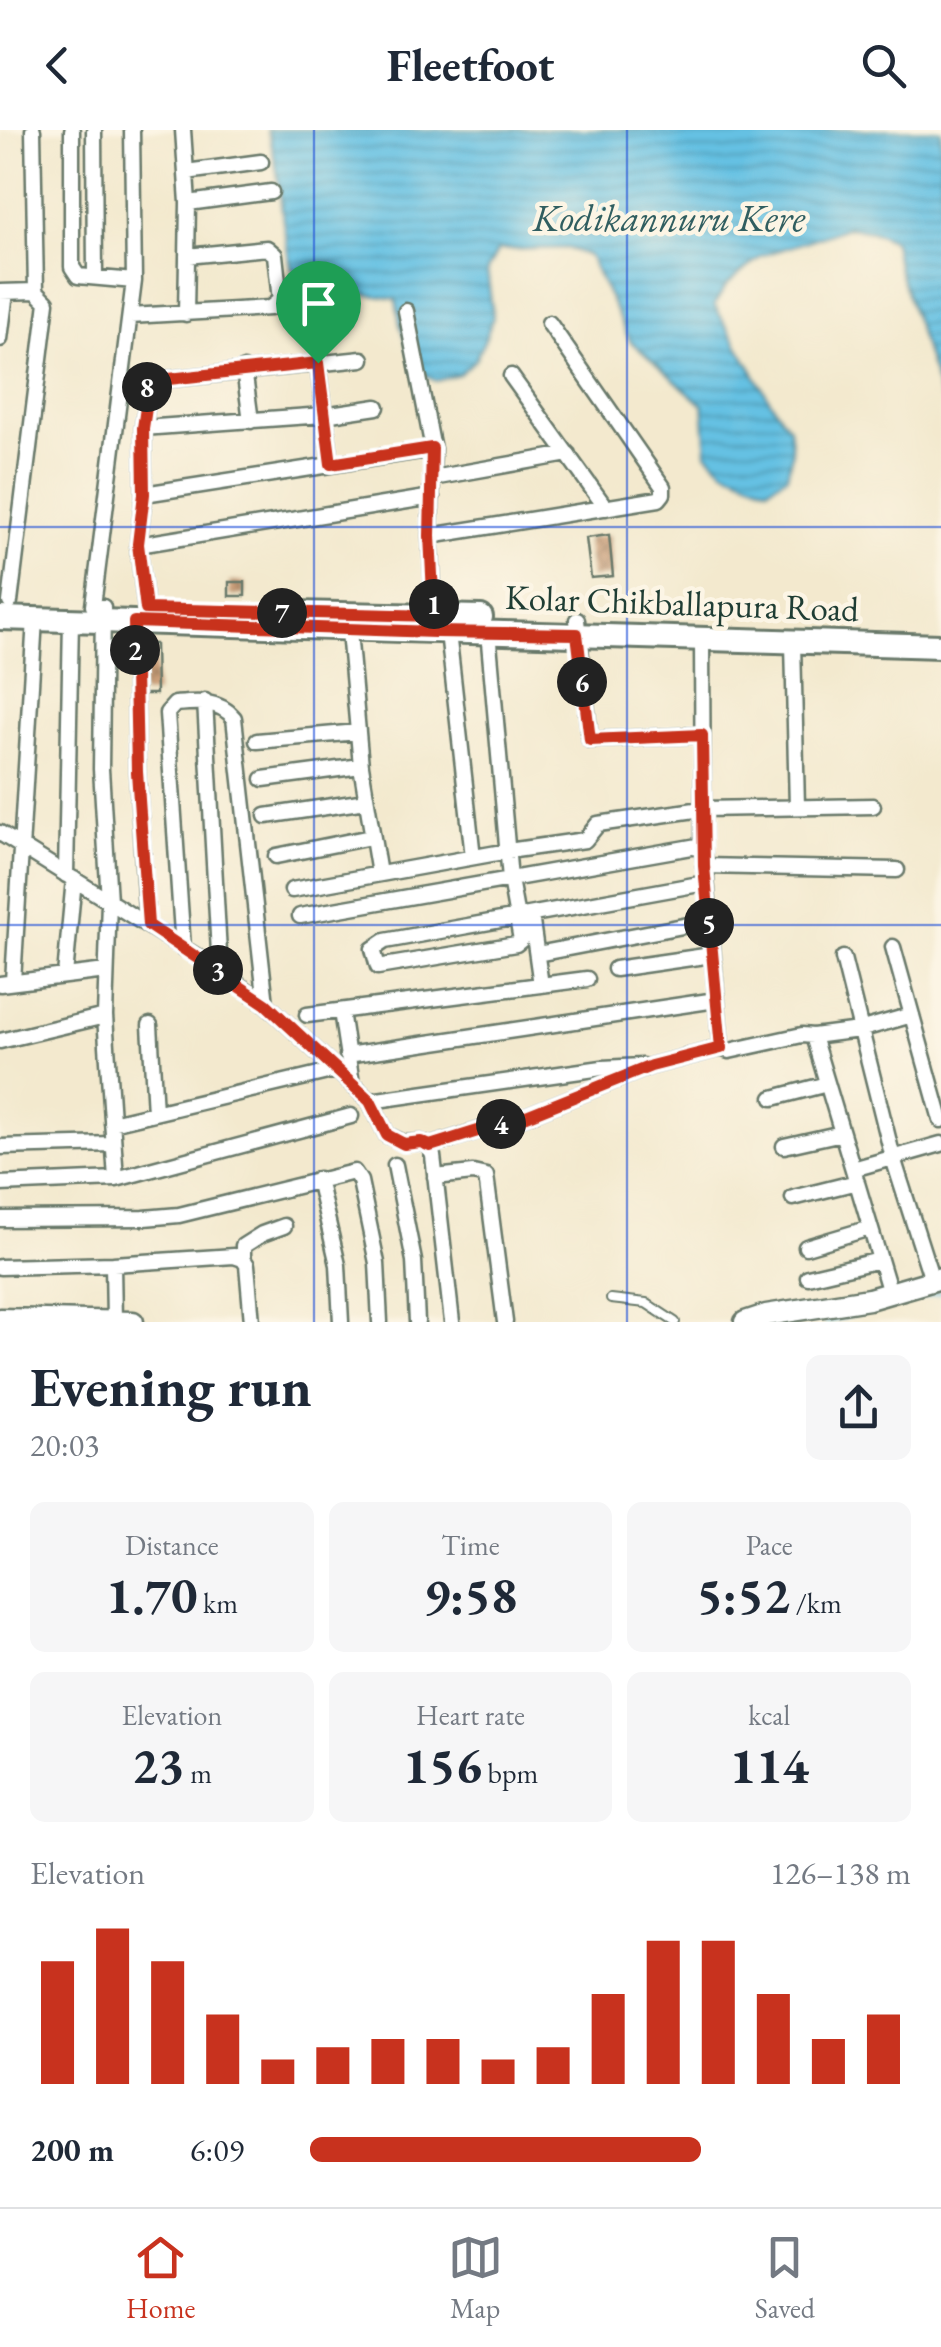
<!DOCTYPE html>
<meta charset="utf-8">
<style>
body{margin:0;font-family:"EB Garamond",serif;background:#f6f6f7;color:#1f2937;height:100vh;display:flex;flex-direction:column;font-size:38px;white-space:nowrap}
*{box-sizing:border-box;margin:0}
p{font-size:32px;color:#747a83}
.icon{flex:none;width:55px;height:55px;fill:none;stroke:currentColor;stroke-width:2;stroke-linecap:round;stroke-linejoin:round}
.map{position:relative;height:1192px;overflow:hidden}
.side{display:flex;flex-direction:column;background:#fff;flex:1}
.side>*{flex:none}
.pin{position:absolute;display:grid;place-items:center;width:85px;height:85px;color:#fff;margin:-102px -42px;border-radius:50% 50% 50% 0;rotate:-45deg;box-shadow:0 0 10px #0007}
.pin .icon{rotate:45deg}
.km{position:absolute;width:50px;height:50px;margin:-25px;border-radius:50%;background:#222;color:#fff;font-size:28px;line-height:50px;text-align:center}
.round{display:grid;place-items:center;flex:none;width:105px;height:105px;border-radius:15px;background:#f6f6f7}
.headline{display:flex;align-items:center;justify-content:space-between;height:170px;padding:0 30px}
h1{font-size:55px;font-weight:700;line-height:75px}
.metrics{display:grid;grid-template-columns:repeat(3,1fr);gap:15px;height:170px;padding:10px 30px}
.metrics div{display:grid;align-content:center;border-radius:15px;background:#f6f6f7;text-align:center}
.metrics b{font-size:50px;font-weight:700}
.metrics small{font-size:28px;font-weight:400}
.metrics p{font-size:28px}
.chart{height:280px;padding:20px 30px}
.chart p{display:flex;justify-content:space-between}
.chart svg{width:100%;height:180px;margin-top:10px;stroke:#c8321e;stroke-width:6}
ul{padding:0 30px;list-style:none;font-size:32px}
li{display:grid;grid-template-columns:160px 120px 1fr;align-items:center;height:75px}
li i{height:25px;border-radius:12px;background:#c8321e}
header{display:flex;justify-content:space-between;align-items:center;height:130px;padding:0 30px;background:#fff;font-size:45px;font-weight:700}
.dock{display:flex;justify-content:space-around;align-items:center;height:140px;border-top:2px solid #e0e1e3;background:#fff;font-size:28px;color:#747a83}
.dock a{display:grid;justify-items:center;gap:5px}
.dock .selected{color:#c8321e}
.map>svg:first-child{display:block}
.water{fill:url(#water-rules);stroke:#427f8c;stroke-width:2.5}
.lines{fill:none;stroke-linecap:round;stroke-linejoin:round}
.stream{stroke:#65c1e3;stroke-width:4}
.building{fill:url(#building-cross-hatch)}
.lane-casing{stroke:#69796a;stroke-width:12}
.street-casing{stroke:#69796a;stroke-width:19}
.secondary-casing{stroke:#69796a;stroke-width:25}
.primary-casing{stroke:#69796a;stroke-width:28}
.lane{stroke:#fff;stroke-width:8}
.street{stroke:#fff;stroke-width:14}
.secondary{stroke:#fff;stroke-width:20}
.primary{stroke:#fff;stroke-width:22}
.route-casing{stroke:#fff;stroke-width:20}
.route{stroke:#c8321e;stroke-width:12}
.grid{fill:none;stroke:#1d4ed8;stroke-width:2.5;stroke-opacity:0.55}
.labels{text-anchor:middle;stroke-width:9;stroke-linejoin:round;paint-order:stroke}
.street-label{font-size:35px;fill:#1f3d34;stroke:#fcf5e5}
.water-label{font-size:38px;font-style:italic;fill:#305e60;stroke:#fcf5e5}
</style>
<header><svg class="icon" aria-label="back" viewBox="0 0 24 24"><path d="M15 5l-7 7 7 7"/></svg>Fleetfoot<svg class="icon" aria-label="search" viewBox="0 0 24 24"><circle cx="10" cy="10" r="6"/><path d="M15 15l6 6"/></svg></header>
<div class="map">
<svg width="941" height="1192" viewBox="0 0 941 1192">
<defs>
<pattern id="water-rules" width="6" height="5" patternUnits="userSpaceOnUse" patternTransform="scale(2.5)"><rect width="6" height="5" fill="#65c1e3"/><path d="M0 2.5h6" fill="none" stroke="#539eb9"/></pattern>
<pattern id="building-cross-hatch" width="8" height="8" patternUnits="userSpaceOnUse" patternTransform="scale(2.5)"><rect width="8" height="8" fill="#cb9f79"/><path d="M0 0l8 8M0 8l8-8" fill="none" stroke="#a48364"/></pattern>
</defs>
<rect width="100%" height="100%" fill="#fcf5e5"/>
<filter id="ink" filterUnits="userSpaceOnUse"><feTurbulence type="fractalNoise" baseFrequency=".01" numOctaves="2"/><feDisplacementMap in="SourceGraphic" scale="20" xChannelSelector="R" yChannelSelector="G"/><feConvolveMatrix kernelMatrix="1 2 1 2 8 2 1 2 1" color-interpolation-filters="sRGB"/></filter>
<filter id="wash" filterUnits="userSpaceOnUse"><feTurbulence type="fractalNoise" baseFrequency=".0048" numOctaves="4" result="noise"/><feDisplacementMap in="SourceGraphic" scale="40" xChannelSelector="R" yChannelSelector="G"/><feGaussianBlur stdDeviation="2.25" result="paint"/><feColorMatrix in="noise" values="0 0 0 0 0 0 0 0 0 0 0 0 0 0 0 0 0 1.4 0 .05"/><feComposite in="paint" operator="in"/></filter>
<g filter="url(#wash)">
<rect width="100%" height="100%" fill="#f3e9ce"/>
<!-- water -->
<path class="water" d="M267 0H941V269L897 135 893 111 872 101 849 97 761 126 726 156 714 175 775 279 789 297 792 323 787 346 768 358 724 340 707 323 703 275 630 211 589 126 567 118 498 120 487 140 493 187 485 209 475 230 458 245 436 251 414 240 400 194 396 169 357 163 315 144 292 140C279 94 283 45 267 0Z"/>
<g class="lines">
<!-- stream -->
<path class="stream" d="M825 1192 941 1162"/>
</g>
<g id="blocks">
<!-- building -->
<path class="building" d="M609 405 613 446 591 448 586 408Z
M229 452H245V466H229Z
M140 514H155L156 564H141Z"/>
</g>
</g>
<g filter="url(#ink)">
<use href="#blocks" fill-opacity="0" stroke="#69796a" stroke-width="2.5"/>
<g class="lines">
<defs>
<path id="lane" d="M611 1169 646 1173 675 1192"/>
<path id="street" d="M33 0 36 161
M72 0V137L78 146 134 151
M94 0 95 147
M183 0 188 73 186 184
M186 42 261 32
M188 73 271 62
M0 162 36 161 47 172 10 472
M406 181 433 319 430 406 435 492
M130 186 270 178 280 170 275 125 267 118 187 126
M0 209 6 162
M318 233 331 334
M244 239 251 291
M511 246 606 378
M143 298 324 285 377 277
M433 348 568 324
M144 364 433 319
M430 406 659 369 663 364V357L549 193
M138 415 432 367
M93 476 134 151 132 0
M103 477 101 639 109 771 105 886 116 1049
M146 479 138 415 144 364 143 298 150 251 362 229
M577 490 590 610 702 605
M134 492 137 642 147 795
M349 501 361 636 379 744
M488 501 510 749 521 810 516 814 378 837 373 819 385 811 705 753
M448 502 473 727
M702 510 703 715 721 918 729 921 802 905 813 906 890 1163
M793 513 797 677
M205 571 220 841
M257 611 358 602
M263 649 361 636
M266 686 366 671
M0 703 220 841 266 874 370 971 387 1005 404 1013 421 1012 429 1016 433 1026 452 1192
M276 726 371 707
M704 736 897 740
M66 745 71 490
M292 760 508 721 585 710 598 694 702 679 873 676
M531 785 541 855
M300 786 703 715
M893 817 941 990
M183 818 167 583 175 574C196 572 219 569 234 588L266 874
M537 824 709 791
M843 828 893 1028 932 1150
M615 839 712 825
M65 845 74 749
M13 851 35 489
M0 854 106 841
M341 881 352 954
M307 885 587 849
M150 895 155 982
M813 906 859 900 912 885
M0 911 105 886
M347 925 716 870
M773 968 827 954
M370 971 602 938 642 936
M112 993 336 940
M429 1016 526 986 651 936 721 918
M784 1016 842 1003
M0 1017 113 1014
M395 1035 414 1131 417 1192
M853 1039 941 1014
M435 1047 473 1043 486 1046 505 1192
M318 1049 338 1135 341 1192
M0 1054 116 1049 351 986
M793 1068 857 1052
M0 1089 144 1088 179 1085 354 1042 360 1051 377 1133 380 1192
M806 1117 870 1098
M243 1129V1116L262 1104 284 1096
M113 1134 114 1191
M0 1137 113 1134 234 1126 243 1129 247 1135 252 1192
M808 1147 880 1130"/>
<path id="secondary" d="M0 1189 133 1192
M745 1192 766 1185 869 1169 941 1148"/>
<path id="primary" d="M293 483 481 487
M0 488 941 516"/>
</defs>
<!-- lane casing -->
<use href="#lane" class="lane-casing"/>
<!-- street casing -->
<use href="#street" class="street-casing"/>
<!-- secondary casing -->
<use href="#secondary" class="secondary-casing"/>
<!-- primary casing -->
<use href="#primary" class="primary-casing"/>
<!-- lane -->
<use href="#lane" class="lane"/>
<!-- street -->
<use href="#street" class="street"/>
<!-- secondary -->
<use href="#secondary" class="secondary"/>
<!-- primary -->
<use href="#primary" class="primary"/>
</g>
</g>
<g class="lines" filter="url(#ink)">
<defs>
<path id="route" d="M318 233 331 334 432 318 430 406 435 502 134 492 137 642 148 795 266 874 370 971 387 1005 404 1014 421 1012 430 1016 526 986 651 936 721 918 704 736 702 605 590 610 577 504 435 502V486L146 479 138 414 144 364 143 298 150 251 318 233"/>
</defs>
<!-- route casing -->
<use href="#route" class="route-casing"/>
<!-- route -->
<use href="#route" class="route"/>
</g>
<!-- grid -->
<path class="grid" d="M314 0V1192M627 0V1192M0 397H941M0 795H941"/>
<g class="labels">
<!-- street labels -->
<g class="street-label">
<text transform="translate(682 473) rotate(2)" y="12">Kolar Chikballapura Road</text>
</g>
<!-- water labels -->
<g class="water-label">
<text x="669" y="101">Kodikannuru Kere</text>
</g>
</g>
</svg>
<div class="pin" style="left:318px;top:233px;background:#1e9e55"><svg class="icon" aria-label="arrive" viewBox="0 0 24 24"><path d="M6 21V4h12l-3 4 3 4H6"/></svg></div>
<b class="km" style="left:434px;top:474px">1</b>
<b class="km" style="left:135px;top:520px">2</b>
<b class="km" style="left:218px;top:840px">3</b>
<b class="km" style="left:501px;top:994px">4</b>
<b class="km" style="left:709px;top:793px">5</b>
<b class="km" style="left:582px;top:552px">6</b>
<b class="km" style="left:282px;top:483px">7</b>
<b class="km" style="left:147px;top:257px">8</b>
</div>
<section class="side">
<div class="headline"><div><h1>Evening run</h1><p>20:03</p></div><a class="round"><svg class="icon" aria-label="share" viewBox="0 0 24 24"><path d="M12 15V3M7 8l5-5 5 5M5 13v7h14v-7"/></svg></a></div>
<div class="metrics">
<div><p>Distance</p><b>1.70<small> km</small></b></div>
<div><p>Time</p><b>9:58</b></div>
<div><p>Pace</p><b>5:52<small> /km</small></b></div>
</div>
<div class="metrics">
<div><p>Elevation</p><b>23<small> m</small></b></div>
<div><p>Heart rate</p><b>156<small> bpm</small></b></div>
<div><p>kcal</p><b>114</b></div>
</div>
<div class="chart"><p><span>Elevation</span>126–138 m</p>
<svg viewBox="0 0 160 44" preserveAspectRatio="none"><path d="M5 44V14M15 44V6M25 44V14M35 44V27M45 44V38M55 44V35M65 44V33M75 44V33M85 44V38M95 44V35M105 44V22M115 44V9M125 44V9M135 44V22M145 44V33M155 44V27"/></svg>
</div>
<ul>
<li><b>200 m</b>6:09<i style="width:65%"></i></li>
</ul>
</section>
<nav class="dock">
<a class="selected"><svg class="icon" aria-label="home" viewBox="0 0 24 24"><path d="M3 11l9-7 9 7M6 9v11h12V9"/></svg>Home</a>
<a><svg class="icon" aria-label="map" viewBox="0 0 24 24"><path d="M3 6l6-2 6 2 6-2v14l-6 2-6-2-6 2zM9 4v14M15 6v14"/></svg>Map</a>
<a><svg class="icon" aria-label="saved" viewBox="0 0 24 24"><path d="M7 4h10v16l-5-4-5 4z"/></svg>Saved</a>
</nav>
